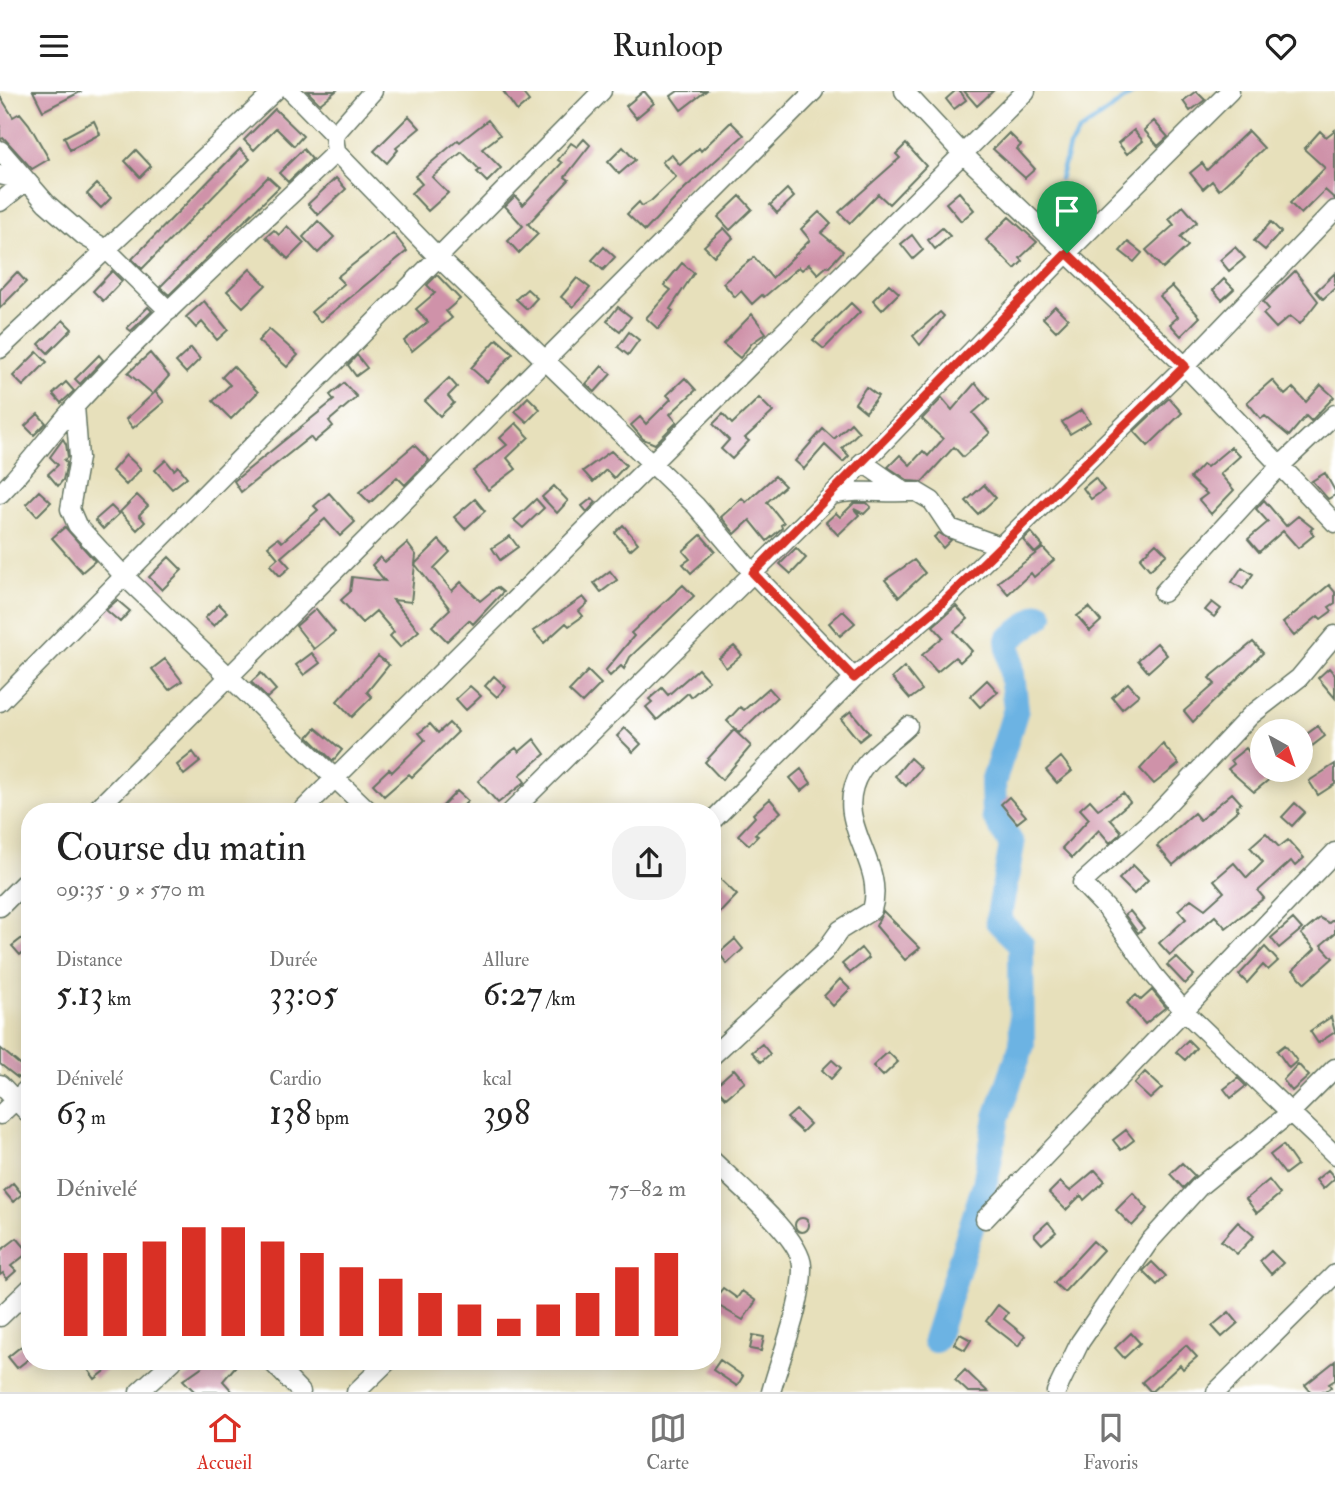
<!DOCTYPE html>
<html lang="fr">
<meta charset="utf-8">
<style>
body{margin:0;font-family:"IM FELL Double Pica",serif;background:#f2f2f2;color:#222;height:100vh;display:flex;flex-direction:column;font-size:26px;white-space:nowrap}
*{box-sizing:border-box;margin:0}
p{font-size:23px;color:#767676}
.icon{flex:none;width:38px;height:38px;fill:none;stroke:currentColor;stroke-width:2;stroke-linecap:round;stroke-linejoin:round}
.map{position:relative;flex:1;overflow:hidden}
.drawer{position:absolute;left:21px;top:712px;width:700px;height:567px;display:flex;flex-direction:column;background:#fff;border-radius:28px;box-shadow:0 4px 18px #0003}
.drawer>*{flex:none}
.needle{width:46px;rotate:140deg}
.tools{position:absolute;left:1250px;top:628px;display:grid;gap:14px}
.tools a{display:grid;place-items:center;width:63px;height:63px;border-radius:50%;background:#fff;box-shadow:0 4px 18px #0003;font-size:35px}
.pin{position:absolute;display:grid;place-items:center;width:60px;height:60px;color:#fff;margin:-72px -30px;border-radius:50% 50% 50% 0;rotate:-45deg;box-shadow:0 0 7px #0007}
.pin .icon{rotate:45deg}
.round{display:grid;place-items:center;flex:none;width:74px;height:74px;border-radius:28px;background:#f2f2f2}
.headline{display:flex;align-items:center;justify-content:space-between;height:119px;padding:0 35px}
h1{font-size:38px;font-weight:600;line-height:52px}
.stats{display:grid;grid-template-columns:repeat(3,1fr);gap:10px;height:119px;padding:7px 35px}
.stats div{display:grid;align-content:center}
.stats b{font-size:35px;font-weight:600}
.stats small{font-size:19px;font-weight:400}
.stats p{font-size:19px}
.chart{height:196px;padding:14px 35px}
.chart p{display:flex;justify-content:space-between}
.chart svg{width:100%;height:126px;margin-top:7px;stroke:#d93025;stroke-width:6}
header{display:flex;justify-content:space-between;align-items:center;height:91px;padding:0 35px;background:#fff;font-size:32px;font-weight:600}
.dock{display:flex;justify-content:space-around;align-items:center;height:98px;border-top:2px solid #e0e0e0;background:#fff;font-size:19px;color:#767676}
.dock a{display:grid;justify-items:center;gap:4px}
.dock .on{color:#d93025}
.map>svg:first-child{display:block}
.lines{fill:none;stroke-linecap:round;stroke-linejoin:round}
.stream{stroke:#6cb3e3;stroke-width:4.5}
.river{stroke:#6cb3e3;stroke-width:26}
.building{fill:#cf92a9}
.minor-casing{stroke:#657663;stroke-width:21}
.minor{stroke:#fff;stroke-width:18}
.route-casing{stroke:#fff;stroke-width:14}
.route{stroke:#d93025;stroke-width:9}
</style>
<header><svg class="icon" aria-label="menu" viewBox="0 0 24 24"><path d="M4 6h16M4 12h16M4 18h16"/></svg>Runloop<svg class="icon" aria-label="heart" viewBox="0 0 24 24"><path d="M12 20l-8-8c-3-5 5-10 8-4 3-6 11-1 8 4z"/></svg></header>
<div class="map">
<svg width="1335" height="1301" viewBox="0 0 1335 1301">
<rect width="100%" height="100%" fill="#fff"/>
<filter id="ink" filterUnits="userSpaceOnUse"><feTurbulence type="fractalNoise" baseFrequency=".0143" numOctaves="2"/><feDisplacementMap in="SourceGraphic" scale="14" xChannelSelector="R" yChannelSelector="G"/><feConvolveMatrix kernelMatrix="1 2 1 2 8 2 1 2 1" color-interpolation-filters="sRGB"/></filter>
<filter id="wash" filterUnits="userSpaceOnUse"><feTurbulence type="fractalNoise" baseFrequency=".00686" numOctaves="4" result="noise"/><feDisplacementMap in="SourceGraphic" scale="28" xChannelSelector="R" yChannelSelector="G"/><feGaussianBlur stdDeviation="1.57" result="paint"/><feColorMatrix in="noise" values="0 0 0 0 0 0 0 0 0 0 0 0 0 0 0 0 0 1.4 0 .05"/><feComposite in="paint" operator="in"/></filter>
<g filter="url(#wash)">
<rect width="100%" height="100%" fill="#e7e0bb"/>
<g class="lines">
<!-- stream -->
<path class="stream" d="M1060 88 1069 56 1079 41 1136 0"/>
<!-- river -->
<path class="river" d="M935 1249 985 1093 997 1026 1022 954 1021 853 998 830 1012 754 994 724 993 692 1016 618 1008 549 1041 524"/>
</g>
<g id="blocks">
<!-- building -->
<path class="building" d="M33 0H82L43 20Z
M307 0H336L320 13Z
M503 0H521L529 10 517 20Z
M644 0 654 12 636 27 626 15Z
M678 0H706L681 19 671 5Z
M955 0H960L966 9 954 18 946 8Z
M964 0H993L977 15Z
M1196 0 1205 9 1190 20 1183 10Z
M0 5 13 26 20 22 29 33 49 68 32 78 4 47 0 48Z
M275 18 303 45 294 55 276 37 254 59 244 49Z
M409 25 420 37 396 57 398 59 387 72 374 60Z
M488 29 500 44 482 58 501 77 487 91 477 81 480 79 462 61 432 86 448 102 428 120 411 102 422 93 415 85 458 49 460 51Z
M94 30 100 43 70 59 64 46Z
M1154 30 1168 46 1158 55 1144 39Z
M731 31 744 44 685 97 645 140 627 123 639 111 642 115 651 110 676 86 662 71 671 63 680 74 699 57 701 60Z
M1134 39 1143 50 1127 63 1118 52Z
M1335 39V108L1325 99 1301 123 1290 112 1325 77 1304 58 1320 40 1326 46Z
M1248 40 1264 57 1219 99 1212 90 1203 98 1190 82 1202 72 1207 79Z
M1009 42 1021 54 1017 58 1035 78 1025 87 993 58Z
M584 48 590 54 565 86 569 89 528 133 538 143 519 162 508 150 523 135 505 115 515 105 523 114 562 72 558 69 571 52 577 56Z
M906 53 926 75 889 113 878 103 850 132 839 121 900 67 896 63Z
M623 56 635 69 619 83 608 71Z
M240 58 250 68 142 178 132 168Z
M303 58 312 68 288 91 279 82Z
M136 59 151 75 140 86 125 70Z
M268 86 279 96 169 204 160 196Z
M336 87 346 98 318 124 308 113Z
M97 93 111 107 101 117 87 103Z
M787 98 794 106 777 122 770 114Z
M959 101 974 119 961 130 946 112Z
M740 105 752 118 730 139 718 126Z
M1183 115 1197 131 1180 146 1188 155 1163 178 1146 159 1174 134 1169 128Z
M819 121 831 133 821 142 843 160 829 176 827 175 818 183 809 173 802 179 799 176 764 206 762 204 752 213 741 200 735 206 723 192 754 166 772 187 810 149 801 138Z
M1009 126 1037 151 1020 167 1023 170 1015 178 986 149Z
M318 130 334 146 318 162 303 146Z
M1271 131 1281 141 1265 159 1254 150Z
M287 135 304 152 288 168 266 146 274 139 279 144Z
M724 137 733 147 714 165 704 155Z
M942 137 950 145 935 158 928 149Z
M393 142 407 160 320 231 311 221 344 193 337 186Z
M912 144 923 159 913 168 901 153Z
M1128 151 1142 162 1134 171 1120 160Z
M604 156 615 166 603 179 592 169Z
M1235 156 1245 167 1229 180 1220 169Z
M682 172 694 182 670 218 673 220 658 238 646 227 671 199 664 194Z
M250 178 266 194 243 216 227 200Z
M112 180 122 190 103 210 93 200Z
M1295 180 1318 210 1300 233 1290 225 1276 237 1263 223 1269 218 1263 211Z
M17 181 26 191 0 217V199Z
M1335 182V197L1323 208 1316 200Z
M437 184 460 208 446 220 452 227 412 260 404 250 428 231 416 218 435 202 427 194Z
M577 187 590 197 573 216 561 206Z
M1224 188 1234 198 1222 209 1213 199Z
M889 193 899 202 882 219 873 209Z
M1172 195 1200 226 1181 245 1170 233 1178 226 1160 205Z
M527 198 537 207 527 218 516 208Z
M204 210 228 239 217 249 202 231 196 237 186 226Z
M851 212 860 221 824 258 813 249Z
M1055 215 1068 228 1056 240 1043 227Z
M148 216 152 220 131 240 127 237Z
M618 216 631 226 620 240 607 230Z
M940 221 944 225 920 254 913 245Z
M752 223 766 242 752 252 740 267 723 253Z
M63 229 72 238 48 262 39 253Z
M269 238 298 264 287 276 258 250Z
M629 241 639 249 628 264 618 256Z
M497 248 513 262 487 291 471 277Z
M191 257 200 268 186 282 176 271Z
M37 261 47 271 23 295 13 285Z
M150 262 169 285 154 302 156 301 164 311 133 337 126 328 153 303 128 282Z
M99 264 103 269 80 293 75 288Z
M357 264 367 277 356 285 348 274Z
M233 275 258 301 231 328 213 310 230 294 222 286Z
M602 275 611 283 595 301 586 293Z
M449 287 457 296 448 305 454 312 440 325 425 310Z
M685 287 696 299 670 323 677 331 655 353 643 348 631 334 640 326 646 333 671 308 667 304Z
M1272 289 1285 304 1293 297 1306 311 1321 294 1334 306 1311 330 1306 325 1289 345 1265 325 1261 328 1247 311Z
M66 291 74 300 61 312 53 303Z
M344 292 357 306 329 330 333 335 314 351 310 346 241 401 234 390 334 309 330 304Z
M975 292 989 308 973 322 990 342 963 366 954 356 922 391 909 390 888 376 900 364 910 374 923 360 928 365 943 348 922 328 942 307 952 319Z
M866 296 878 305 866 321 855 312Z
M528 306 540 318 527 331 515 320Z
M759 307 773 321 745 347 749 350 732 368 721 358 729 349 713 333 723 323 732 333Z
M1169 307 1182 322 1148 355 1134 340Z
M1082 319 1090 331 1070 343 1062 331Z
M38 323 46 332 34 344 25 335Z
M516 332 529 346 507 367 516 378 488 399 473 380 507 354 500 347Z
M851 332 859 341 842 357 849 365 843 371 825 354 804 378 795 370 823 338 834 348Z
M63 348 66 353 68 366 64 369 67 372 63 389 58 395 48 383 58 374 50 366Z
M414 354 429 369 405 394 397 386 370 412 359 401Z
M1231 356 1240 365 1220 383 1234 399 1211 423 1199 409 1207 403 1190 387 1203 373 1207 376Z
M611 360 626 374 614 387 606 379 593 391 583 380Z
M126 364 141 378 126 394 112 380Z
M166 369 174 379 178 375 187 386 172 398 155 379Z
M1325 382 1335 400V404L1328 408 1312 390Z
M775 385 785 395 767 411 784 432 781 434 782 437 767 450 750 429 735 443 721 426 742 407 746 411Z
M1095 387 1104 399 1091 408 1083 397Z
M984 394 996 407 978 423 966 410Z
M554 395 568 410 557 422 542 406Z
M39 400 51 411 37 425 26 413Z
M329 402 355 431 340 445 325 428 281 466 290 476 280 485 270 474 278 467 268 455 278 447 282 451 318 419 314 415Z
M137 404 148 415 139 424 145 431 137 439 120 421Z
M592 407 596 411 587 421 582 415Z
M475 408 485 420 465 438 454 426Z
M536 408 544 417 523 437 514 429Z
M1264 409 1286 435 1298 425 1313 437 1310 439 1314 444 1298 457 1283 440 1259 461 1248 448 1268 431 1256 418Z
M854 412H867L871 416 864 423 854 418 859 424 838 444 826 431 836 422 840 426Z
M111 415 119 423 103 438 95 429Z
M623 434 638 452 630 459 615 442Z
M65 436 95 470 82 481 52 447Z
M1031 441 1043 455 1035 462 1023 449Z
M939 442 951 449 943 457 934 446Z
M701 444 715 460 691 482 683 473 690 468 683 460Z
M510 445 518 456 500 469 492 457Z
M439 449 450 461 434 477 452 500 461 491 480 510 497 496 503 501 473 533 469 529 447 550 432 535 450 518 415 473 411 511 393 509 419 540 400 556 390 545 394 541 376 520 362 532 341 509 350 501 352 486 385 490 372 474 380 466 385 471 407 452 416 464 415 473Z
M1156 452 1167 463 1150 479 1140 467Z
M796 457 806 467 791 483 780 473Z
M1043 457 1054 469 1034 486 1031 482 1008 503 998 491Z
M169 466 182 479 162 499 149 486Z
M914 469 925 482 899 506 885 489Z
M1242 476 1253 483 1243 498 1232 491Z
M610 480 617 489 601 501 594 492Z
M683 494 694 505 630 566 624 578 621 575 610 585 605 580 634 545 631 542Z
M1329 494 1335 501V512L1329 516 1332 520 1321 528 1318 525 1294 545 1283 532Z
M583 506 588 512 579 520 583 525 569 535 566 532 544 552 533 540Z
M117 509 130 520 120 531 106 519Z
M1212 511 1221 518 1214 526 1205 519Z
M219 513 227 521 214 535 205 527Z
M956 515 968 528 954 540 972 560 960 571 955 566 937 581 922 564 943 546 933 535Z
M1089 516 1101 530 1090 540 1077 525Z
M316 518 335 541 314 558 296 535Z
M843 520 855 532 840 545 829 532Z
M1253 551 1263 562 1193 631 1184 620 1215 593 1209 587Z
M1157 552 1167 564 1148 581 1138 569Z
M734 555 742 564 726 577 719 567Z
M312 562 320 572 304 584 296 574Z
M378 565 389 574 367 601 372 606 352 626 337 610Z
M165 568 182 590 169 599 152 578Z
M904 576 922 599 910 608 892 587Z
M1329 577 1335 584V607L1318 587Z
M698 578 709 590 691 606 688 602 657 629 646 616 652 611 649 608 662 597 668 604Z
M588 580 601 593 582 612 569 600Z
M261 582 276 599 267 607 251 591Z
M494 585 506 596 497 606 485 595Z
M987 589 998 601 980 616 970 605Z
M1128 592 1139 604 1122 618 1112 606Z
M470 595 481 605 466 619 456 608Z
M769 597 777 606 739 642 727 630 740 616 744 619Z
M851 620 869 642 859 650 841 628Z
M449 632 458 641 412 686 409 683 384 705 373 693 389 678 392 681 425 649 419 642 430 633 438 642Z
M1318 635 1325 645 1312 655 1304 645Z
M316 637 342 659 333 670 308 646Z
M625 637 641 653 633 661 617 645Z
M734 639 751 655 722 689 705 671Z
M534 648 545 663 520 684 525 691 498 712 478 690 500 669 516 657 519 661Z
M1163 653 1179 673 1154 693 1140 678Z
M1246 657 1262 679 1272 686 1254 701 1228 678 1234 673 1231 669Z
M193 661 200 671 184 684 177 674Z
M1061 666 1072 680 1057 692 1046 679Z
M910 667 921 677 906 695 895 685Z
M1335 673V693L1318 704 1309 690Z
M801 678 811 692 801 700 790 687Z
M457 700 468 710 457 721H437Z
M1123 702 1130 711 1110 728 1121 740 1120 743 1110 752 1099 739 1072 767 1062 757 1089 728 1080 718 1090 709 1098 718Z
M1232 702 1241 712 1236 716 1238 719 1173 774 1157 755 1194 722 1200 729Z
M1009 706 1026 725 1017 732 1001 713Z
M770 708 781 721 755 743 758 745 749 754 738 744 755 726 753 723Z
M1295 712 1305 721 1292 735 1282 726Z
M1266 742 1279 756 1288 749 1304 767 1295 775 1291 770 1258 800 1264 807 1226 837 1215 825 1170 864 1159 852 1186 828 1178 819 1191 808 1205 818 1224 801 1214 789 1234 772 1247 787 1263 771 1250 756Z
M1133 774 1148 789 1134 803 1119 788Z
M718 786 737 804 712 830V792Z
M883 820 920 857 905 869 876 835Z
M1130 820 1144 837 1138 842 1125 824Z
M1320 827 1329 832 1335 827V842L1321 854 1333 867 1305 892 1293 879 1315 858 1301 843Z
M1293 828 1302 838 1279 857 1271 847Z
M30 841V856L20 864 12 855Z
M735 848 743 858 727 873 719 862Z
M1265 856 1278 870 1268 879 1263 874 1247 892 1239 884Z
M861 857 869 867 850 882 842 873Z
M1176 866 1194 884 1185 893 1167 874Z
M840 888 850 898 833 915 824 905Z
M1152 899 1166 916 1145 933 1127 912 1136 904 1141 909Z
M1331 926 1335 941 1318 952 1310 940Z
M1188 949 1196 957 1185 969 1176 961Z
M762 953 770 963 761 971 752 961Z
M1285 954 1297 970 1289 977 1277 960Z
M0 957 25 978 18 987 0 973Z
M888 961 898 971 883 985 873 975Z
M832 969 841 977 831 988 822 979Z
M1298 973 1309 985 1292 1000 1283 989Z
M734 978 745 991 726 1007 715 995Z
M1145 981 1162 997 1150 1008 1134 993Z
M1238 987 1246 995 1231 1007 1224 998Z
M796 1019 810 1033 802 1041 787 1027Z
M1126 1039 1134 1049 1121 1059 1113 1049Z
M1283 1054 1297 1074 1285 1083 1270 1064Z
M1182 1072 1195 1085 1183 1097 1170 1083Z
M1095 1079 1105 1090 1084 1109 1081 1104 1066 1119 1049 1102 1060 1091 1070 1100Z
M1328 1079 1335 1087 1323 1098 1316 1089Z
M1269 1089 1280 1103 1257 1122 1246 1108Z
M13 1092 22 1103 13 1111 4 1100Z
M1133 1102 1148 1118 1132 1135 1116 1119Z
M795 1134a7 7 0 1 1 14 0a7 7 0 1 1-14 0Z
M1048 1131 1056 1141 1042 1153 1034 1144Z
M1238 1131 1254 1145 1237 1163 1221 1150Z
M17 1147 29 1161 11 1175 16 1180 7 1188 3 1182 0 1184V1160Z
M1093 1150 1103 1159 1064 1201 1054 1192Z
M1271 1160 1283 1172 1271 1183 1260 1170Z
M1152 1171 1166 1185 1157 1194 1143 1180Z
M723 1197 737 1207 742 1200 756 1210 743 1229 712 1211Z
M998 1214 1008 1222 1004 1228 1025 1245 1018 1255 986 1230Z
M1229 1221 1238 1232 1222 1246 1212 1235Z
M1131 1242 1140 1252 1124 1267 1115 1257Z
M960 1243 971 1249 965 1259 954 1253Z
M753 1244 764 1246 761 1260 750 1258Z
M30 1248V1267L17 1277 8 1266Z
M1186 1254 1197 1266 1183 1278 1180 1274 1151 1301 1142 1291Z
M720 1269 743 1285 737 1295 713 1279Z
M82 1270H118L95 1288Z
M210 1270H240L223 1290 233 1301H195L183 1289Z
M1335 1270V1289L1329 1293 1331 1296 1325 1301H1311L1305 1294Z
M965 1279 988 1301H968L955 1289Z"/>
</g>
</g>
<g filter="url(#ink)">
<use href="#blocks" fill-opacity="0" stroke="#657663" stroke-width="2"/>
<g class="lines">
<defs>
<path id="minor" d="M291 0 334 44 336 61 437 165 696 415 753 482 854 587
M904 0 962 62 1185 275 1335 432
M334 44 373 0
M0 59 46 112 84 145 106 158 169 220
M0 84 26 90
M0 111 26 90
M0 258 275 0
M75 315 79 367 70 418 77 434 123 484 370 721
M862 371 905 401H917L932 410 950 437 1000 455
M0 403C28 375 50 343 76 314 158 225 249 144 336 61
M832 404C858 398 878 402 905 401
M1163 502 1280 375 1335 323
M1335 544 1299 587 1250 625 1155 726 1082 792 1107 818 1153 883 1184 920 1335 1064
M0 611 602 0
M94 721 814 0
M301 721 1026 0
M511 721 832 404 1067 162 1230 0
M712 730 854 587 936 518 1185 275 1335 119
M0 816 30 786
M712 965 825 860 840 839 872 819C887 769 829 731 861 680 871 663 894 649 908 635
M0 993 30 1024
M0 1024 30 995
M712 1069C733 1090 801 1146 802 1175 803 1213 781 1264 771 1301
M985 1128 1335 761
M0 1226 30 1197
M271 1270 301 1301
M139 1301 173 1270
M356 1301 388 1270
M1056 1301 1080 1251 1149 1151 1200 1095 1290 1022 1335 977
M1216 1301 1335 1183"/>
</defs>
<!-- minor casing -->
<use href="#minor" class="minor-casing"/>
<!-- minor -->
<use href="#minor" class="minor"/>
</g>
</g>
<g class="lines" filter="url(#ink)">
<defs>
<path id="route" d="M1067 162 1185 275 936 518 854 587 753 482Z"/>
</defs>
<!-- route casing -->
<use href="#route" class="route-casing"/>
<!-- route -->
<use href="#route" class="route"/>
</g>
</svg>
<div class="tools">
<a><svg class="needle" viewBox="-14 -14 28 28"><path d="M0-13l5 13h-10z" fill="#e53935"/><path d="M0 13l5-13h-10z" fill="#767676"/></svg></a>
</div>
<div class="pin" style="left:1067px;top:162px;background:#1e9e55"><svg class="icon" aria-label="arrive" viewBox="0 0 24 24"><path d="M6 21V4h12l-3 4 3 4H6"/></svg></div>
<section class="drawer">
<div class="headline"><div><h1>Course du matin</h1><p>09:35 · 9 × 570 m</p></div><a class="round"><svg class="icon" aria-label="share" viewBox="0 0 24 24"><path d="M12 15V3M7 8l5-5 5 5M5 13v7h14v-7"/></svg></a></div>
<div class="stats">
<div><p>Distance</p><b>5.13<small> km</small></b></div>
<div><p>Durée</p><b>33:05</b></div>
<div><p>Allure</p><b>6:27<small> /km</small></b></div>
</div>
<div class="stats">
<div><p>Dénivelé</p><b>63<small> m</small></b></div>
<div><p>Cardio</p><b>138<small> bpm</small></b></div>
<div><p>kcal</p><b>398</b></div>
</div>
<div class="chart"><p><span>Dénivelé</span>75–82 m</p>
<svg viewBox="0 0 160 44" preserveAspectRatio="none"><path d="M5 44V15M15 44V15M25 44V11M35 44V6M45 44V6M55 44V11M65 44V15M75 44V20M85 44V24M95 44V29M105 44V33M115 44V38M125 44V33M135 44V29M145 44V20M155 44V15"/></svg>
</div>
</section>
</div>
<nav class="dock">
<a class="on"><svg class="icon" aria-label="home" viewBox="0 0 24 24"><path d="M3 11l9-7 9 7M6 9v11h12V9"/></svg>Accueil</a>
<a><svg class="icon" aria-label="map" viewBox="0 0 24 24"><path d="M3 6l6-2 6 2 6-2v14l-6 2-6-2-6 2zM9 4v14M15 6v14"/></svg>Carte</a>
<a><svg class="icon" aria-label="saved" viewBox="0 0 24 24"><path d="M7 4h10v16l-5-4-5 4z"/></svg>Favoris</a>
</nav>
